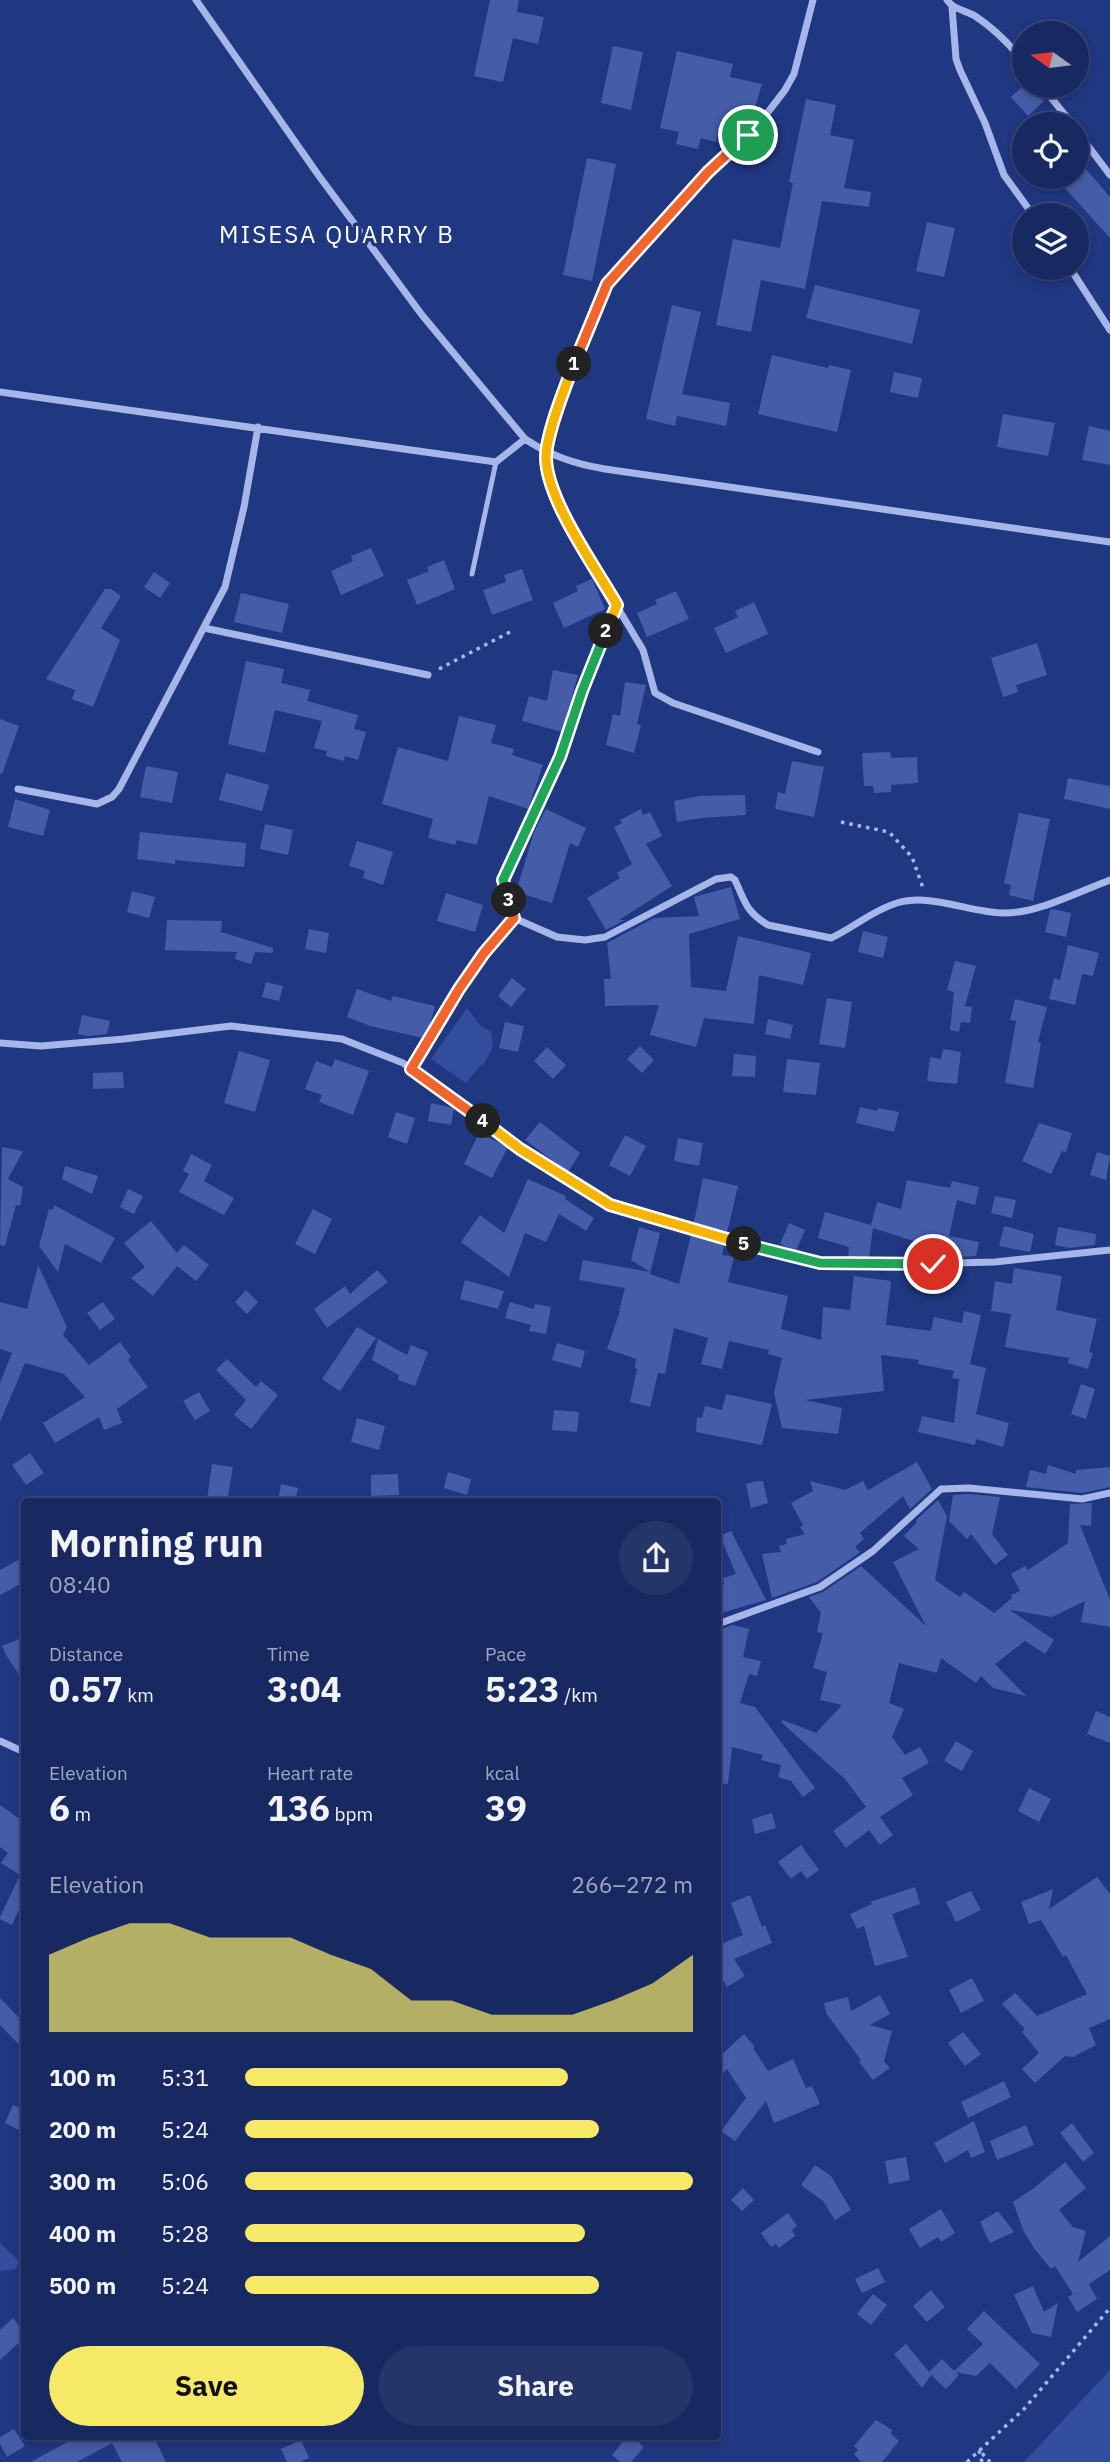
<!DOCTYPE html>
<meta charset="utf-8">
<style>
body{margin:0;font-family:"IBM Plex Sans",sans-serif;background:#25356a;color:#f1f3f6;height:100vh;display:flex;flex-direction:column;font-size:26px;white-space:nowrap}
*{box-sizing:border-box;margin:0}
p{font-size:23px;color:#9fa6bd}
.icon{flex:none;width:38px;height:38px;fill:none;stroke:currentColor;stroke-width:2;stroke-linecap:round;stroke-linejoin:round}
.map{position:relative;flex:1;overflow:hidden}
.details{position:absolute;left:21px;top:1498px;width:700px;height:942px;display:flex;flex-direction:column;background:#182961;border-radius:7px;box-shadow:0 4px 10px #0003,0 0 0 2px #364576}
.details>*{flex:none}
.needle{width:46px;rotate:284deg}
.fabs{position:absolute;left:1012px;top:21px;display:grid;gap:14px}
.fabs a{display:grid;place-items:center;width:77px;height:77px;border-radius:50%;background:#182961;box-shadow:0 4px 10px #0003,0 0 0 2px #364576;font-size:35px}
.pin{position:absolute;display:grid;place-items:center;width:60px;height:60px;color:#fff;margin:-30px;border:4px solid #fff;border-radius:50%;box-shadow:0 2px 7px #0007}
.km{position:absolute;width:35px;height:35px;margin:-18px;border-radius:50%;background:#222;color:#fff;font-size:19px;line-height:35px;text-align:center}
.round{display:grid;place-items:center;flex:none;width:74px;height:74px;border-radius:37px;background:#25356a}
.head{display:flex;align-items:center;justify-content:space-between;height:119px;padding:0 28px}
h1{font-size:38px;font-weight:700;line-height:52px}
.figures{display:grid;grid-template-columns:repeat(3,1fr);gap:10px;height:119px;padding:7px 28px}
.figures div{display:grid;align-content:center}
.figures b{font-size:35px;font-weight:700}
.figures small{font-size:19px;font-weight:400}
.figures p{font-size:19px}
.chart{height:196px;padding:14px 28px}
.chart p{display:flex;justify-content:space-between}
.chart svg{width:100%;height:126px;margin-top:7px;fill:#f5e967;opacity:.7}
.button{display:flex;gap:14px;margin-top:auto;padding:14px 28px}
.button a{flex:1;height:80px;border-radius:42px;background:#f5e967;color:#111;font-size:28px;font-weight:700;line-height:80px;text-align:center}
.button a+a{background:#25356a;color:#f1f3f6}
ul{padding:0 28px;list-style:none;font-size:23px}
li{display:grid;grid-template-columns:112px 84px 1fr;align-items:center;height:52px}
li i{height:18px;border-radius:9px;background:#f5e967}
.map>svg:first-child{display:block}
.green{fill:#344e9f}
.building{fill:#455da8}
.lines{fill:none;stroke-linecap:round;stroke-linejoin:round}
.path{stroke:#a6b6e8;stroke-width:3.5;stroke-dasharray:3.5 5;stroke-linecap:butt}
.lane{stroke:#a6b6e8;stroke-width:5}
.street{stroke:#a6b6e8;stroke-width:7}
.split-1-casing{stroke:#fff;stroke-width:14}
.split-2-casing{stroke:#fff;stroke-width:14}
.split-3-casing{stroke:#fff;stroke-width:14}
.split-4-casing{stroke:#fff;stroke-width:14}
.split-5-casing{stroke:#fff;stroke-width:14}
.split-6-casing{stroke:#fff;stroke-width:14}
.split-1{stroke:#f0652b;stroke-width:9}
.split-2{stroke:#f5b400;stroke-width:9}
.split-3{stroke:#22a559;stroke-width:9}
.split-4{stroke:#f0652b;stroke-width:9}
.split-5{stroke:#f5b400;stroke-width:9}
.split-6{stroke:#22a559;stroke-width:9}
.labels{text-anchor:middle;stroke-width:7;stroke-linejoin:round;paint-order:stroke}
.quarter-label{font-size:24px;letter-spacing:2px;fill:#fff;stroke:#203781}
</style>
<div class="map">
<svg width="1110" height="2462" viewBox="0 0 1110 2462">
<rect width="100%" height="100%" fill="#203781"/>
<!-- green -->
<path class="green" d="M467 1008 480 1025 491 1032 493 1047 484 1064 480 1066 466 1083 431 1059Z
M0 2243 19 2261 16 2269 0 2271Z
M1110 2370V2462H1024Z"/>
<!-- building -->
<path class="building" d="M490 0H519L517 12 544 17 538 44 513 38 503 82 474 76Z
M613 46 643 52 631 110 601 103Z
M677 51 733 64 730 77 762 84 750 125 748 127 721 120 716 142 701 138 698 149 676 144 679 132 660 128Z
M1024 85 1030 86 1044 101 1028 116 1011 97Z
M806 99 836 105 830 135 854 140 844 188 871 192 869 207 822 201 805 289 761 280 751 332 716 325 733 239 780 248 793 183 789 182Z
M587 158 616 164 592 281 563 275Z
M1085 168 1110 197V238L1064 187Z
M927 222 955 228 944 277 916 271Z
M815 285 920 310 912 344 806 318Z
M672 305 701 312 682 394 730 403 726 426 677 416 675 426 646 419Z
M772 355 828 368 829 365 851 370 837 432 758 414Z
M894 372 922 378 918 398 890 392Z
M1003 414 1055 423 1048 456 997 447Z
M1089 426 1110 431V465L1082 460Z
M371 548 384 576 341 595 331 571 353 561 351 556Z
M444 560 455 589 417 605 407 580 429 571 427 567Z
M522 569 533 600 492 615 483 590 506 582 504 575Z
M154 572 170 583 160 598 144 587Z
M592 579 605 609 564 628 553 603 578 591 576 586Z
M105 589H111L121 596 101 628 120 640 93 707 72 699 75 690 46 679Z
M676 591 689 619 647 637 637 613 657 604 655 600Z
M241 593 289 604 282 633 234 622Z
M754 602 768 634 726 653 714 628 738 617 735 611Z
M1037 643 1047 675 1016 685 1018 692 1003 697 991 658Z
M246 661 284 669 281 683 310 690 307 701 358 715 354 729 366 732 358 760 345 756 344 761 326 756 327 751 314 748 322 721 275 710 265 753 228 744Z
M553 670 578 675 562 732 522 721 529 696 547 701Z
M625 682 646 685 637 724 641 725 634 753 606 745 613 714 620 716Z
M459 716 496 725 491 743 514 749 512 755 543 765 528 809 489 796 477 845 457 840 455 845 428 838 433 819 382 804 398 747 448 761Z
M0 719 19 726 2 774 0 773Z
M890 752 891 758 917 757 918 783 891 785V792L874 793 873 786H864L862 753Z
M792 761 824 767 814 817 775 809 778 792 785 794Z
M146 766 178 772 172 803 140 797Z
M226 773 269 785 262 811 219 800Z
M1068 778 1110 786V809L1064 799Z
M745 795 746 815 701 818 677 822 674 801 700 796Z
M15 799 50 810 43 836 8 827Z
M546 809 586 828 578 847 570 843 552 903 516 892 534 832Z
M641 809 643 815 650 812 662 836 646 844 672 886 619 920H625L606 930 587 898 620 878 617 873 632 864 614 827 622 823 620 820Z
M1019 813 1050 819 1033 901 1009 895 1011 885 1004 883Z
M265 824 293 830 288 855 260 849Z
M140 832 246 843 244 867 175 860V864L137 859Z
M357 841 393 852 383 885 363 878 365 871 349 866Z
M731 887 740 919 689 934 691 987 726 991 738 936 811 953 803 985 759 975 754 1024 704 1018 696 1047 650 1035 659 1005 605 1006 604 979H611L607 943 654 918 699 916 694 897Z
M132 891 155 897 149 918 127 912Z
M446 893 483 905 475 932 437 921Z
M1052 909 1071 913 1066 937 1045 932 1050 910Z
M167 920 222 921 221 932 273 948V953L255 952 251 964 235 959 237 952 165 950Z
M309 929 329 933 326 953 305 949Z
M863 931 888 937 883 958 858 952Z
M1068 945 1099 953 1093 976 1082 974 1075 1005 1049 999 1054 978 1060 980Z
M955 961 976 966 965 1006 972 1007 970 1023 961 1022 959 1032 950 1030 954 992 947 990Z
M512 978 526 989 511 1007 498 996Z
M266 982 283 986 279 1001 262 997Z
M357 989 391 1001 393 996 435 1006 430 1025 423 1038 370 1026 347 1017Z
M827 998 852 1002 845 1048 819 1044Z
M1015 999 1047 1007 1038 1042 1041 1043 1033 1088 1005 1083 1016 1021 1010 1020Z
M82 1015 110 1021 107 1034 88 1036 78 1034Z
M768 1019 793 1025 790 1039 765 1034Z
M505 1022 524 1026 518 1052 499 1048Z
M640 1046 654 1060 642 1073 627 1059Z
M547 1047 566 1065 553 1079 534 1061Z
M943 1049 961 1052 957 1084 927 1081 930 1057 941 1059Z
M239 1051 270 1060 255 1112 224 1103Z
M734 1054 756 1056 755 1077 732 1076Z
M335 1059 369 1071 353 1115 319 1102 322 1095 305 1089 316 1061 332 1067Z
M787 1059 820 1063 816 1095 783 1092Z
M123 1072 124 1088 93 1089V1073Z
M431 1103 454 1108 451 1125 428 1121Z
M860 1107 877 1111 878 1108 899 1112 894 1132 856 1123Z
M396 1112 415 1118 407 1144 388 1137Z
M540 1122 580 1153 568 1172 525 1140Z
M1039 1123 1072 1133 1066 1152 1062 1151 1051 1174 1022 1161Z
M479 1133 508 1147 492 1178 464 1164Z
M625 1135 646 1146 630 1176 609 1165Z
M678 1138 703 1143 699 1166 674 1161Z
M2 1147 23 1151 8 1179 23 1187 20 1206 16 1205 5 1246 0 1245Z
M1097 1152 1110 1156 1106 1180 1090 1175Z
M191 1154 212 1165 204 1181 234 1198 224 1215 179 1192 189 1174 183 1171Z
M65 1166 98 1176 92 1194 62 1179Z
M703 1178 738 1186 727 1233 694 1222Z
M528 1179 566 1196 565 1199 594 1218 586 1231 559 1214 546 1242 525 1233 509 1277 461 1242 480 1215 504 1233Z
M907 1180 950 1188 952 1181 979 1187 975 1205 957 1200 949 1236 979 1242 976 1256 961 1257 928 1251 929 1246 873 1228 869 1259 848 1258 849 1247 818 1238 825 1212 871 1225 877 1202 901 1209Z
M128 1189 143 1196 134 1214 120 1207Z
M995 1196 1016 1200 1012 1218 991 1213Z
M54 1205 115 1238 101 1263 65 1244 58 1272 39 1246 49 1209 53 1210Z
M313 1209 332 1219 315 1254 295 1244Z
M151 1221 177 1253 184 1245 209 1265 196 1281 177 1266 153 1296 131 1278 145 1267 124 1243Z
M789 1223 805 1230 796 1251 780 1244Z
M1004 1226 1034 1234 1030 1252 999 1246Z
M639 1227 660 1233 650 1274 679 1284 691 1235 724 1245 722 1255 734 1257 728 1282 788 1296 781 1329 821 1340 823 1307 850 1310 854 1276 891 1281 886 1325 931 1331 934 1317 962 1323 964 1311 981 1315 970 1364 986 1368 976 1414 1009 1423 1003 1447 976 1439 975 1445 918 1432 922 1416 954 1423 959 1379 952 1378 954 1371 918 1364 919 1360 881 1355 884 1391 805 1400 842 1408 838 1434 782 1428 774 1393 782 1358 768 1354 769 1350 729 1341 722 1369 701 1364 708 1338 674 1328 665 1374 658 1373 650 1407 630 1402 637 1369 635 1368 636 1359 607 1349 620 1311H619L625 1288 579 1280 583 1260 650 1272 631 1260Z
M1058 1227 1096 1234 1095 1245 1069 1248 1055 1245Z
M38 1265 67 1327 63 1335 89 1365 120 1342 131 1357 128 1360 148 1387 117 1409 122 1423 104 1430 99 1417 55 1443 43 1423 85 1397 64 1374 25 1363 0 1422V1383L12 1353 0 1349V1302L27 1309Z
M1014 1268 1062 1276 1056 1310 1097 1319 1089 1352 1093 1353 1088 1369 1068 1363 1069 1358 1005 1347 1011 1314 991 1311 995 1281 1012 1284Z
M377 1270 388 1282 327 1328 314 1309 345 1286 350 1294Z
M465 1280 504 1291 498 1309 460 1299Z
M246 1290 258 1302 247 1314 235 1302Z
M103 1302 115 1319 100 1330 87 1313Z
M510 1302 534 1309 535 1304 551 1307 546 1334 529 1331 531 1325 505 1318Z
M357 1327 376 1338 340 1391 322 1379Z
M378 1339 407 1355 411 1345 428 1352 415 1386 398 1380 399 1375 372 1360Z
M557 1343 585 1351 581 1368 552 1360Z
M227 1359 256 1387 261 1381 278 1395 251 1429 234 1415 246 1400 216 1370Z
M1081 1384 1095 1389 1086 1419 1071 1414Z
M199 1392 210 1411 195 1420 183 1401Z
M726 1394 772 1404 762 1445 696 1432 697 1417 702 1418 705 1406 722 1410Z
M554 1410 579 1412 577 1432 552 1430Z
M357 1418 385 1426 379 1450 351 1442Z
M30 1453 44 1473 26 1485 12 1465Z
M917 1462 932 1489 910 1509 903 1496 860 1533 864 1539 855 1547 860 1552 855 1556 817 1582 772 1598 762 1554 781 1552 779 1546 787 1544 786 1539 805 1534 800 1527 803 1525 791 1503 813 1491 810 1481 845 1490 863 1481 868 1490Z
M212 1464 233 1467 227 1502 207 1500Z
M1048 1465 1076 1474V1470L1110 1467V1487L1082 1493 1026 1487 1030 1470 1046 1474Z
M448 1472 471 1479 467 1495 444 1488Z
M398 1474 399 1495 371 1496V1475Z
M757 1481H763L768 1503 751 1508 746 1484Z
M281 1484 298 1488 295 1502H278Z
M969 1494 1000 1497 992 1534 1008 1555 995 1565 971 1534 967 1539 949 1521 953 1495Z
M938 1500 947 1516 935 1580 960 1597 964 1592 994 1613 1012 1598 1011 1595 1020 1591 1011 1574 1025 1566 1028 1570 1068 1543 1070 1504 1092 1503 1091 1526 1080 1525 1110 1600V1627L1081 1622 1085 1601 1052 1617 1010 1610 1054 1640 1045 1654 1025 1641 995 1664 1026 1696 993 1688 981 1676 976 1683 941 1658 937 1673 899 1663 889 1703 904 1709 892 1737 905 1755 920 1747 929 1763 902 1778 913 1795 880 1817 893 1835 880 1845 869 1830 846 1848 833 1831 866 1807 845 1779 781 1722 783 1720 816 1733 842 1705 820 1700 827 1672 813 1668 823 1633 817 1632 821 1613 809 1597 823 1592 861 1566 926 1626 893 1562 919 1549 904 1536 917 1522 916 1520Z
M731 1531 766 1600 718 1614V1585L724 1584 723 1578 736 1574 720 1536Z
M24 1557V1582L0 1595V1570Z
M733 1625 749 1629 743 1657 761 1661 757 1676 749 1674 740 1703 755 1707 815 1788 803 1797 791 1781 778 1777 781 1765 761 1760 763 1755 732 1747 728 1784 718 1783V1713L722 1693 718 1691 721 1678 718 1674V1630Z
M24 1637V1682L6 1655 2 1646Z
M1096 1711 1110 1717V1743L1087 1734Z
M956 1741 973 1751 962 1771 944 1761Z
M1029 1788 1051 1799 1039 1822 1018 1811Z
M0 1805 24 1822V1899L12 1925 0 1919V1917L20 1875 1 1863 8 1853 0 1847Z
M772 1813 776 1828 755 1834 752 1819Z
M801 1845 819 1870 807 1879 801 1871 791 1879 778 1862Z
M1097 1877 1110 1894V2019L1089 2028 1096 2045 1073 2057 1065 2056 1035 2083 1022 2069 1039 2053 1022 2032 1025 2029 1002 2004 1015 1993 1037 2016 1087 1994 1066 1955 1063 1957 1041 1920 1029 1924 1021 1902 1053 1889 1049 1909Z
M915 1887 920 1904 892 1914 908 1957 875 1966 864 1926 857 1929 850 1914 872 1904 870 1902Z
M971 1891 981 1910 956 1922 946 1902Z
M750 1895 762 1927 765 1925 772 1943 734 1959 745 1976 727 1987 718 1972V1933L723 1943 743 1935 731 1903Z
M972 1978 984 2001 961 2013 949 1990Z
M880 1995 890 2014 870 2025 892 2031 884 2061 890 2068 873 2080 859 2062 861 2060 826 2013 824 2003 848 1997 851 2011Z
M0 1998 24 2023V2050L0 2025Z
M963 2032 981 2054 965 2066 948 2043Z
M744 2034 755 2047 753 2048 768 2071 793 2059 806 2088 812 2086 820 2104 774 2123 766 2101 735 2141 721 2131 746 2098 727 2069 718 2078V2058Z
M1004 2081 1011 2097 968 2118 961 2102Z
M13 2105 24 2110V2123L21 2131 5 2123Z
M974 2121 985 2152 971 2158 968 2150 945 2163 934 2143Z
M1072 2123 1094 2153 1083 2162 1060 2133Z
M1026 2125 1034 2145 997 2160 990 2141Z
M906 2157 910 2180 889 2184 885 2161Z
M1065 2162 1086 2188 1059 2210 1073 2227 1086 2231 1078 2262 1110 2236V2270L1089 2284 1097 2299 1077 2312 1068 2297 1073 2294 1055 2266 1051 2269 1034 2248 1024 2232 1013 2202 1034 2188Z
M815 2165 831 2176 851 2210 835 2220 823 2201 801 2185Z
M743 2188 754 2200 742 2211 731 2200Z
M941 2209 955 2233 941 2242 938 2237 920 2248 909 2229Z
M998 2211 1014 2232 990 2243 980 2222Z
M788 2213 797 2226 792 2230 795 2236 779 2248 776 2244 771 2247 761 2233Z
M878 2268 885 2282 862 2293 855 2279Z
M1033 2286 1044 2312 1058 2303 1051 2337 1032 2333 1014 2295Z
M931 2290 945 2307 927 2322 913 2306Z
M873 2294 887 2305 871 2325 857 2314Z
M984 2311 1040 2364 1016 2389 990 2363 976 2376 955 2372 959 2375 946 2389 931 2375 922 2388 894 2354 906 2344 929 2372 942 2359 954 2371 983 2344 967 2329Z
M13 2318 24 2332V2338L0 2360V2330Z
M876 2420 892 2430 891 2434 899 2441 882 2462H861L854 2454 858 2450 854 2446Z
M14 2429 25 2446 7 2457 0 2444V2437Z
M78 2436H153L166 2462H122L112 2443 77 2462H31Z
M628 2436H632L644 2447 631 2462H620L612 2455Z
M301 2440 309 2458 300 2462H287L281 2449Z"/>
<g class="lines">
<!-- path -->
<path class="path" d="M439 669 510 632
M841 822 889 832 912 857 923 888
M967 2462 1024 2409 1110 2308
M982 2462 979 2450 990 2462"/>
<!-- lane -->
<path class="lane" d="M472 574 496 462"/>
<!-- street -->
<path class="street" d="M196 0 319 176 422 315 525 439C551 456 575 464 605 469L1110 542
M813 0 794 74 785 90 755 129 708 172 607 284 561 398 546 453 547 469 553 491 578 541 643 650 655 693 673 703 818 752
M947 0C954 10 965 10 975 16 992 27 1011 46 1024 62
M952 7 956 59 960 70 985 123 1004 175 1033 215
M1042 86 1072 124
M1076 130 1110 175
M1070 268 1110 330
M0 392 496 462 525 439
M204 628 428 675
M18 789 97 804 112 797 119 789 225 587 244 507 258 427
M514 918 557 937 585 940 605 937 716 879 731 877 735 880C745 902 746 912 768 925L831 938C853 928 873 910 897 903 931 893 968 912 1003 913 1036 914 1078 892 1110 880
M0 1043 41 1046 124 1039 231 1026 342 1039 403 1063 520 1148 598 1199 628 1211 775 1253 820 1263 870 1265 995 1262 1110 1250
M411 1069 459 989 484 953 514 918C512 905 504 894 503 880L560 757 582 691 617 605
M718 1624 820 1587 873 1551 941 1489 969 1488 1082 1499 1110 1493
M0 1741 24 1752"/>
</g>
<g class="lines">
<defs>
<path id="split-1" d="M574 364 607 284 708 172 748 135"/>
<path id="split-2" d="M574 364C565 387 547 432 546 456 545 498 596 568 617 605L606 631"/>
<path id="split-3" d="M509 900 503 880 560 757 582 691 606 631"/>
<path id="split-4" d="M483 1121 411 1069 459 989 484 953 514 918 509 900"/>
<path id="split-5" d="M483 1121 520 1149 610 1205 744 1244"/>
<path id="split-6" d="M744 1244 820 1263 933 1264"/>
</defs>
<!-- split-1 casing -->
<use href="#split-1" class="split-1-casing"/>
<!-- split-2 casing -->
<use href="#split-2" class="split-2-casing"/>
<!-- split-3 casing -->
<use href="#split-3" class="split-3-casing"/>
<!-- split-4 casing -->
<use href="#split-4" class="split-4-casing"/>
<!-- split-5 casing -->
<use href="#split-5" class="split-5-casing"/>
<!-- split-6 casing -->
<use href="#split-6" class="split-6-casing"/>
<!-- split-1 -->
<use href="#split-1" class="split-1"/>
<!-- split-2 -->
<use href="#split-2" class="split-2"/>
<!-- split-3 -->
<use href="#split-3" class="split-3"/>
<!-- split-4 -->
<use href="#split-4" class="split-4"/>
<!-- split-5 -->
<use href="#split-5" class="split-5"/>
<!-- split-6 -->
<use href="#split-6" class="split-6"/>
</g>
<g class="labels">
<!-- quarter labels -->
<g class="quarter-label">
<text x="337" y="243">MISESA QUARRY B</text>
</g>
</g>
</svg>
<div class="fabs">
<a><svg class="needle" viewBox="-14 -14 28 28"><path d="M0-13l5 13h-10z" fill="#e53935"/><path d="M0 13l5-13h-10z" fill="#9fa6bd"/></svg></a>
<a><svg class="icon" aria-label="locate" viewBox="0 0 24 24"><circle cx="12" cy="12" r="6"/><path d="M12 2v4M12 18v4M2 12h4M18 12h4"/></svg></a>
<a><svg class="icon" aria-label="layers" viewBox="0 0 24 24"><path d="M12 4l9 5-9 5-9-5zM3 14l9 5 9-5"/></svg></a>
</div>
<div class="pin" style="left:748px;top:135px;background:#1e9e55"><svg class="icon" aria-label="arrive" viewBox="0 0 24 24"><path d="M6 21V4h12l-3 4 3 4H6"/></svg></div>
<div class="pin" style="left:933px;top:1264px;background:#d93025"><svg class="icon" aria-label="check" viewBox="0 0 24 24"><path d="M5 12l5 5 9-10"/></svg></div>
<b class="km" style="left:574px;top:364px">1</b>
<b class="km" style="left:606px;top:631px">2</b>
<b class="km" style="left:509px;top:900px">3</b>
<b class="km" style="left:483px;top:1121px">4</b>
<b class="km" style="left:744px;top:1244px">5</b>
<section class="details">
<div class="head"><div><h1>Morning run</h1><p>08:40</p></div><a class="round"><svg class="icon" aria-label="share" viewBox="0 0 24 24"><path d="M12 15V3M7 8l5-5 5 5M5 13v7h14v-7"/></svg></a></div>
<div class="figures">
<div><p>Distance</p><b>0.57<small> km</small></b></div>
<div><p>Time</p><b>3:04</b></div>
<div><p>Pace</p><b>5:23<small> /km</small></b></div>
</div>
<div class="figures">
<div><p>Elevation</p><b>6<small> m</small></b></div>
<div><p>Heart rate</p><b>136<small> bpm</small></b></div>
<div><p>kcal</p><b>39</b></div>
</div>
<div class="chart"><p><span>Elevation</span>266–272 m</p>
<svg viewBox="0 0 160 44" preserveAspectRatio="none"><path d="M0 44V17L10 11L20 6L30 6L40 11L50 11L60 11L70 17L80 22L90 33L100 33L110 38L120 38L130 38L140 33L150 27L160 17V44z"/></svg>
</div>
<ul>
<li><b>100 m</b>5:31<i style="width:72%"></i></li>
<li><b>200 m</b>5:24<i style="width:79%"></i></li>
<li><b>300 m</b>5:06<i style="width:100%"></i></li>
<li><b>400 m</b>5:28<i style="width:76%"></i></li>
<li><b>500 m</b>5:24<i style="width:79%"></i></li>
</ul>
<div class="button"><a>Save</a><a>Share</a></div>
</section>
</div>
